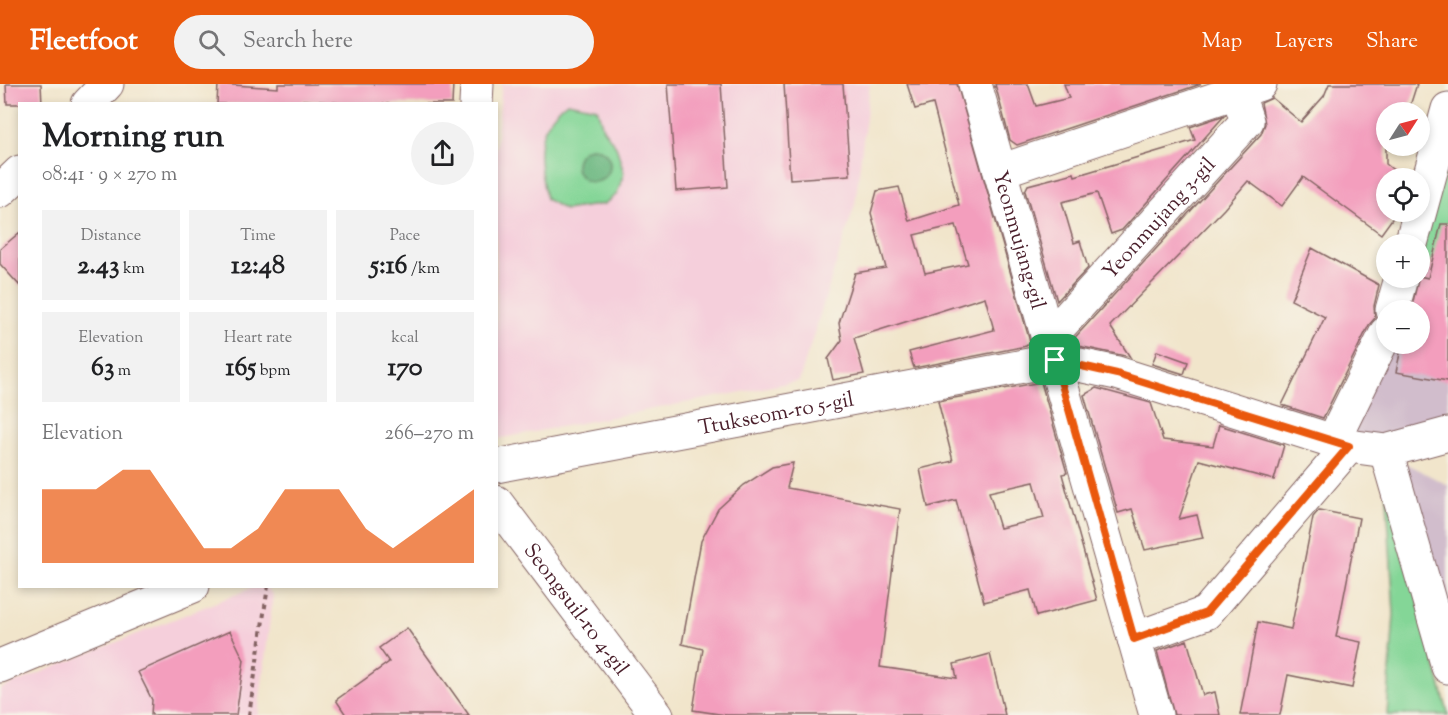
<!DOCTYPE html>
<meta charset="utf-8">
<style>
body{margin:0;font-family:"Sorts Mill Goudy",serif;background:#f2f2f2;color:#202124;height:100vh;display:flex;flex-direction:column;font-size:22px;white-space:nowrap}
*{box-sizing:border-box;margin:0}
p{font-size:20px;color:#757577}
.icon{flex:none;width:33px;height:33px;fill:none;stroke:currentColor;stroke-width:2;stroke-linecap:round;stroke-linejoin:round}
.map{position:relative;flex:1;overflow:hidden}
.panel{position:absolute;left:18px;top:18px;width:480px;height:486px;display:flex;flex-direction:column;background:#fff;border-radius:0px;box-shadow:0 3px 9px #0003}
.panel>*{flex:none}
.needle{width:39px;rotate:54deg}
.fabs{position:absolute;left:1376px;top:18px;display:grid;gap:12px}
.fabs a{display:grid;place-items:center;width:54px;height:54px;border-radius:50%;background:#fff;box-shadow:0 3px 9px #0003;font-size:30px}
.pin{position:absolute;display:grid;place-items:center;width:51px;height:51px;color:#fff;margin:-26px;border-radius:12px;box-shadow:0 3px 9px #0006}
.round{display:grid;place-items:center;flex:none;width:63px;height:63px;border-radius:32px;background:#f2f2f2}
.overview{display:flex;align-items:center;justify-content:space-between;height:102px;padding:0 24px}
h1{font-size:33px;font-weight:700;line-height:45px}
.stats{display:grid;grid-template-columns:repeat(3,1fr);gap:9px;height:102px;padding:6px 24px}
.stats div{display:grid;align-content:center;border-radius:0px;background:#f2f2f2;text-align:center}
.stats b{font-size:26px;font-weight:700}
.stats small{font-size:16px;font-weight:400}
.stats p{font-size:16px}
.chart{height:168px;padding:12px 24px}
.chart p{display:flex;justify-content:space-between}
.chart svg{width:100%;height:108px;margin-top:6px;fill:#ea580c;opacity:.7}
header{display:flex;align-items:center;gap:36px;box-sizing:border-box;height:84px;padding:0 30px;background:#ea580c;color:#fff}
header strong{font-size:28px}
nav{display:flex;gap:33px;margin-inline-start:auto;font-size:21px}
.search{width:420px;height:54px;background:#f2f2f2;display:flex;align-items:center;gap:15px;box-sizing:border-box;padding:0 21px;border-radius:33px;color:#757577;font-size:22px}
.map>svg:first-child{display:block}
.built{fill:#f5cfdb}
.industrial{fill:#d1bdcc}
.green{fill:#84d697;stroke:#677a61;stroke-width:1.5}
.forest{fill:#6bb780;stroke:#5a6b56;stroke-width:1.5}
.building{fill:#f39ebd;fill-rule:evenodd}
.lines{fill:none;stroke-linecap:round;stroke-linejoin:round}
.minor-casing{stroke:#846463;stroke-width:35}
.path{stroke:#846463;stroke-width:4;stroke-dasharray:4.5 4.5;stroke-linecap:butt}
.minor{stroke:#fff;stroke-width:33}
.route-casing{stroke:#fff;stroke-width:12}
.route{stroke:#ea580c;stroke-width:8}
.labels{text-anchor:middle;stroke-width:4.5;stroke-linejoin:round;paint-order:stroke}
.street-label{font-size:21px;fill:#4a1f2b;stroke:#f7f3e8}
</style>
<header>
<strong>Fleetfoot</strong>
<div class="search"><svg class="icon" aria-label="search" viewBox="0 0 24 24"><circle cx="10" cy="10" r="6"/><path d="M15 15l6 6"/></svg>Search here</div>
<nav><a>Map</a><a>Layers</a><a>Share</a></nav>
</header>
<div class="map">
<svg width="1448" height="631" viewBox="0 0 1448 631">
<rect width="100%" height="100%" fill="#f7f3e8"/>
<filter id="ink" filterUnits="userSpaceOnUse"><feTurbulence type="fractalNoise" baseFrequency=".0167" numOctaves="2"/><feDisplacementMap in="SourceGraphic" scale="12" xChannelSelector="R" yChannelSelector="G"/><feConvolveMatrix kernelMatrix="1 2 1 2 8 2 1 2 1" color-interpolation-filters="sRGB"/></filter>
<filter id="wash" filterUnits="userSpaceOnUse"><feTurbulence type="fractalNoise" baseFrequency=".008" numOctaves="4" result="noise"/><feDisplacementMap in="SourceGraphic" scale="24" xChannelSelector="R" yChannelSelector="G"/><feGaussianBlur stdDeviation="1.35" result="paint"/><feColorMatrix in="noise" values="0 0 0 0 0 0 0 0 0 0 0 0 0 0 0 0 0 1.4 0 .05"/><feComposite in="paint" operator="in"/></filter>
<g filter="url(#wash)">
<rect width="100%" height="100%" fill="#f1e5cb"/>
<!-- built -->
<path class="built" d="M502 0H870L855 120 799 297 497 355 496 64Z
M254 503H266L273 511 258 631H0V605Z"/>
<!-- industrial -->
<path class="industrial" d="M1419 183 1448 188V341L1389 357 1344 353 1391 260H1419V226H1400L1409 194H1419Z
M1397 375 1448 401V564Z"/>
<!-- green -->
<path class="green" d="M567 18 597 24 603 45 616 62 624 89 617 110 604 120 565 126 546 115C538 75 532 45 567 18Z
M1448 57V181L1419 175V160Z
M1386 399 1448 629V631H1387L1394 530Z"/>
<!-- forest -->
<path class="forest" d="M576 81a17 17 0 1 1 34 0a17 17 0 1 1-34 0Z"/>
<g id="blocks">
<!-- building -->
<path class="building" d="M6 0H41L42 20H7Z
M218 0 278 4V0H453L452 20H357L303 16V20H217Z
M668 0H721L728 103 676 107Z
M784 0H843L850 91 790 95Z
M907 0H957L1030 258 1026 262 914 284 909 268 994 246 985 213 854 254 864 290 833 296 828 275 842 256 839 239 855 189 886 184 871 129 877 107 899 103 909 137 959 121 933 20 915 25ZM956 141 968 180 925 189 914 151Z
M995 0H1028L1036 22 1069 14 1064 0H1201L1017 61 1010 56Z
M1329 0H1417L1408 28H1386V80L1403 94H1386V128H1397L1381 150 1303 93 1282 122 1248 97 1224 125 1110 242 1130 273 1069 260 1261 50 1265 40 1261 19 1272 14 1301 38 1324 12Z
M1225 31 1122 146 1111 150 1097 109 1062 118 1074 159 1080 157 1088 184 1057 217 1025 107 1028 101 1074 89 1075 92 1195 56 1190 43Z
M1441 140H1448V297L1396 288 1402 260H1419V226H1411L1419 192 1428 194Z
M20 148V202L0 180V165Z
M1312 164 1379 201 1374 222 1375 234 1369 241 1323 334 1282 321 1325 233 1291 216Z
M1157 267 1188 278 1184 290 1152 280Z
M1041 298 1067 389 1062 390 1097 516 1037 532 1030 506 984 518 956 416 928 423 920 385 953 377 938 317ZM1034 398 1044 434 1000 444 989 408Z
M1096 304 1151 319 1163 356 1213 362 1219 341 1284 361 1274 396 1199 376 1179 435 1197 431 1203 454 1145 466 1132 425 1118 429 1084 311Z
M793 379 787 404 900 425 880 583 957 594 954 580 990 570 1005 631H726L693 626 703 565 682 560 701 457 718 425 744 401 772 383Z
M1319 426 1359 434 1336 553 1361 558 1352 604 1288 591 1280 631H1240L1258 538 1291 545 1313 433Z
M407 544 469 631H346L336 616 389 578 379 564Z
M230 547 244 576 236 631H151L152 616 138 588Z
M1187 556 1203 611 1215 608 1220 631H1174L1157 567Z"/>
</g>
</g>
<g filter="url(#ink)">
<use href="#blocks" fill-opacity="0" stroke="#846463" stroke-width="1.5"/>
<g class="lines">
<defs>
<g id="minor">
<path id="s1" d="M975 0 1156 631"/>
<path d="M88 20 107 0"/>
<path d="M476 20 477 0"/>
<path d="M1000 87 1260 0"/>
<path d="M0 107 20 88"/>
<path d="M1411 160 1448 25"/>
<path d="M1392 226 1401 194"/>
<path id="s2" d="M1048 255 1247 37 1237 7"/>
<path d="M1333 357 1386 249"/>
<path d="M1386 367 1448 583"/>
<path id="s3" d="M496 382 1055 276 1117 289 1349 362 1386 367 1448 350"/>
<path id="s4" d="M496 418 657 631"/>
<path d="M1134 555 1206 529 1349 362"/>
<path d="M0 582 193 502"/>
</g>
</defs>
<!-- minor casing -->
<use href="#minor" class="minor-casing"/>
<!-- path -->
<path class="path" d="M249 631 268 502"/>
<!-- minor -->
<use href="#minor" class="minor"/>
</g>
</g>
<g class="lines" filter="url(#ink)">
<defs>
<path id="route" d="M1055 276 1117 290 1349 362 1206 529 1134 555Z"/>
</defs>
<!-- route casing -->
<use href="#route" class="route-casing"/>
<!-- route -->
<use href="#route" class="route"/>
</g>
<g class="labels">
<!-- street labels -->
<g class="street-label">
<text dy="7" stroke="none"><textPath href="#s2" startOffset="164">Yeonmujang 3-gil</textPath></text>
<text dy="7" stroke="none"><textPath href="#s1" startOffset="162">Yeonmujang-gil</textPath></text>
<text dy="7" stroke="none"><textPath href="#s3" startOffset="285">Ttukseom-ro 5-gil</textPath></text>
<text dy="7" stroke="none"><textPath href="#s4" startOffset="134">Seongsuil-ro 4-gil</textPath></text>
</g>
</g>
</svg>
<div class="fabs">
<a><svg class="needle" viewBox="-14 -14 28 28"><path d="M0-13l5 13h-10z" fill="#e53935"/><path d="M0 13l5-13h-10z" fill="#757577"/></svg></a>
<a><svg class="icon" aria-label="locate" viewBox="0 0 24 24"><circle cx="12" cy="12" r="6"/><path d="M12 2v4M12 18v4M2 12h4M18 12h4"/></svg></a>
<a>+</a>
<a>−</a>
</div>
<div class="pin" style="left:1055px;top:276px;background:#1e9e55"><svg class="icon" aria-label="arrive" viewBox="0 0 24 24"><path d="M6 21V4h12l-3 4 3 4H6"/></svg></div>
<section class="panel">
<div class="overview"><div><h1>Morning run</h1><p>08:41 · 9 × 270 m</p></div><a class="round"><svg class="icon" aria-label="share" viewBox="0 0 24 24"><path d="M12 15V3M7 8l5-5 5 5M5 13v7h14v-7"/></svg></a></div>
<div class="stats">
<div><p>Distance</p><b>2.43<small> km</small></b></div>
<div><p>Time</p><b>12:48</b></div>
<div><p>Pace</p><b>5:16<small> /km</small></b></div>
</div>
<div class="stats">
<div><p>Elevation</p><b>63<small> m</small></b></div>
<div><p>Heart rate</p><b>165<small> bpm</small></b></div>
<div><p>kcal</p><b>170</b></div>
</div>
<div class="chart"><p><span>Elevation</span>266–270 m</p>
<svg viewBox="0 0 160 44" preserveAspectRatio="none"><path d="M0 44V14L10 14L20 14L30 6L40 6L50 22L60 38L70 38L80 30L90 14L100 14L110 14L120 30L130 38L140 30L150 22L160 14V44z"/></svg>
</div>
</section>
</div>
